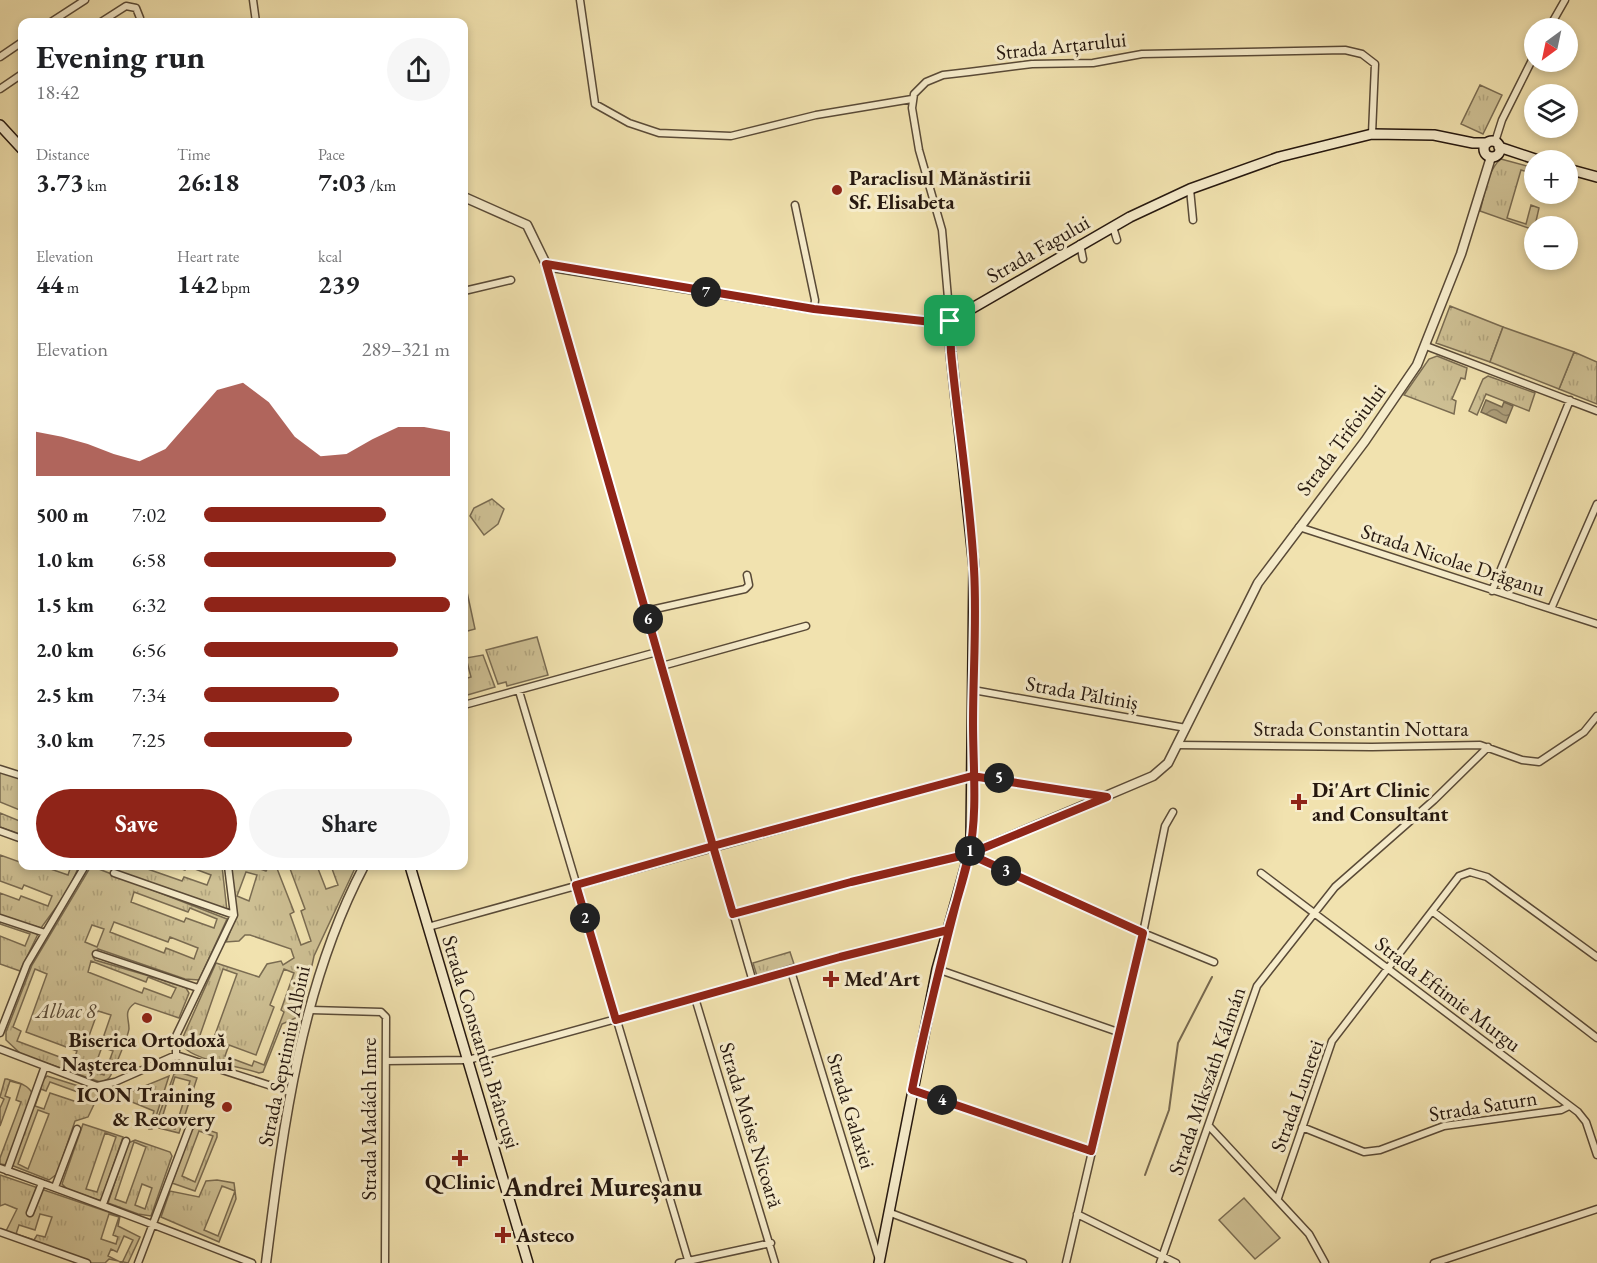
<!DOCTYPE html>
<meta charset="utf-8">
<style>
body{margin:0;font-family:"EB Garamond",serif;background:#f6f6f6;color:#202124;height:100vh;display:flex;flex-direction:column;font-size:22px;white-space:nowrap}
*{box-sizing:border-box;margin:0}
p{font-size:20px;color:#757577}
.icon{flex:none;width:33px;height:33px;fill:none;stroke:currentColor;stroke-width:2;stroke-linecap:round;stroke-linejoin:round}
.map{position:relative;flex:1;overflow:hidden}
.side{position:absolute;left:18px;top:18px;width:450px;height:852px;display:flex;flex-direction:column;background:#fff;border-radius:12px;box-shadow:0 3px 9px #0003}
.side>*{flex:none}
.needle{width:39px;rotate:213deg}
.buttons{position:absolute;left:1524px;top:18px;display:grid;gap:12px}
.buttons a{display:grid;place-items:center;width:54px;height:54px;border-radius:50%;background:#fff;box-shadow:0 3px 9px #0003;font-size:30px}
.pin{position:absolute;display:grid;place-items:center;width:51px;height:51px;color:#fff;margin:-26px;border-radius:12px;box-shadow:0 3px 9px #0006}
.km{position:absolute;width:30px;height:30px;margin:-15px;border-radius:50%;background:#222;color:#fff;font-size:16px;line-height:30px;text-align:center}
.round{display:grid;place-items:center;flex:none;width:63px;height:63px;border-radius:32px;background:#f6f6f6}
.summary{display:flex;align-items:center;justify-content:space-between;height:102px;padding:0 18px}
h1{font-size:33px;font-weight:700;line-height:45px}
.metrics{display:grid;grid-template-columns:repeat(3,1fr);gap:9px;height:102px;padding:6px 18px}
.metrics div{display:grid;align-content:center}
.metrics b{font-size:26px;font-weight:700}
.metrics small{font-size:16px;font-weight:400}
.metrics p{font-size:16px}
.chart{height:168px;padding:12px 18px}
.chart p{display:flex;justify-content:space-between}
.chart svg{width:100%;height:108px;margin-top:6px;fill:#8f2418;opacity:.7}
.action{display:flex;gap:12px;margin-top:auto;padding:12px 18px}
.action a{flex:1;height:69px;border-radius:36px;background:#8f2418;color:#fff;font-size:24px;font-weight:700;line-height:69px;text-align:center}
.action a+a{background:#f6f6f6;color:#202124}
ul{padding:0 18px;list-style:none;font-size:20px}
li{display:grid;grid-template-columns:96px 72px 1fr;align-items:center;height:45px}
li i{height:15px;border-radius:8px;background:#8f2418}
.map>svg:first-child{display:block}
.grass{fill:url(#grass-tufts);stroke:#7a6c52;stroke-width:1.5;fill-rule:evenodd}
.pitch{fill:#cec094;stroke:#7a6c52;stroke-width:1.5}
.water{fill:url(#water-waves);stroke:#76684f;stroke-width:1.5}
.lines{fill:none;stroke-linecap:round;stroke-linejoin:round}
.stream{stroke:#76684f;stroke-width:2}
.minor-casing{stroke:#594a37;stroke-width:9}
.tertiary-casing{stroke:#594a37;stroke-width:11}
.secondary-casing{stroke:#26180f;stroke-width:12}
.minor{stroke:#f6eccb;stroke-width:6}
.tertiary{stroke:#f6eccb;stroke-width:8}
.secondary{stroke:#f6eccb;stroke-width:9}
.route-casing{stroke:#fff;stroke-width:12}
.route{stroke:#8f2418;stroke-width:8}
.poi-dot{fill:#8f2418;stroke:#f6eccb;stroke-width:2}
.labels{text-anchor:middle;stroke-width:6;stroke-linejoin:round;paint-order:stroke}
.street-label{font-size:21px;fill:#26180f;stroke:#f6eccb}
.poi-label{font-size:21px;font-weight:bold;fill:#26180f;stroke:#f6eccb;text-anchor:start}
.park-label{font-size:21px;font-style:italic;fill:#584a37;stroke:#f6eccb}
.district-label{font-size:27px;font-weight:bold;fill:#26180f;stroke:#f6eccb}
</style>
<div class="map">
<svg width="1597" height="1263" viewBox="0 0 1597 1263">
<defs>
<pattern id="grass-tufts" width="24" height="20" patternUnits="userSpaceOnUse" patternTransform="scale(1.5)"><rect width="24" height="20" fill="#cec094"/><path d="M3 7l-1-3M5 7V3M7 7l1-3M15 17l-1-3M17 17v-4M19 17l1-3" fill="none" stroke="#b1a47e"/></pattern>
<pattern id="water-waves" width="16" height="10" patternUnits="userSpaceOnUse" patternTransform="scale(1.5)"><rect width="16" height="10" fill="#ac9d79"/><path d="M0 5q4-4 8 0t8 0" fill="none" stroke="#8c7f62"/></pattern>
</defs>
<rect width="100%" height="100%" fill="#f1e2af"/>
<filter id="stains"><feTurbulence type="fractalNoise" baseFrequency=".00333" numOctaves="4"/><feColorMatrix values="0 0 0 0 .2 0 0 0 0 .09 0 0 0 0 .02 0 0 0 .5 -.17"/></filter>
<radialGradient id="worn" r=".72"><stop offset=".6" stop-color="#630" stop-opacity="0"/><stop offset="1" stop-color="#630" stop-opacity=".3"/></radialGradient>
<!-- grass -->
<path class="grass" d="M1480 85 1502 95 1483 134 1461 124Z
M1501 159 1534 168V174L1521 170 1507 218 1526 224 1531 205 1539 208 1534 230 1480 211C1485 194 1487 170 1501 159Z
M1450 306 1503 327 1490 362 1436 343Z
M1574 352 1597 362V404L1559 389Z
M1437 356 1467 368 1465 379 1461 378 1452 399 1456 401 1454 414 1404 395 1429 359Z
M1488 376 1535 393 1529 411 1486 394 1477 415 1469 411 1483 379Z
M492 499 504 509 498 524 484 535 470 516 474 508Z
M464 578 475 629 464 632V624L466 623 464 614Z
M537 637 548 675 507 686 506 682 498 684 486 650Z
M483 655 495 687 464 696V679L471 677 466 658Z
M0 771 22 778V811L0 802Z
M0 813 22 822V835L0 827Z
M0 855 39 869 42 866 68 875 71 866H79L68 891 41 928 0 916V893L19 900 21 896 48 906 52 896 24 885 22 889 0 881Z
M91 866 227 919 199 980 185 979 98 949 93 957 95 960 173 983 186 988 189 993 179 1018 135 1003C123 1012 129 1017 129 1029 128 1036 113 1073 109 1078 107 1080 102 1082 100 1082L21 1054 6 1040V1032L32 965ZM134 892 188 912 190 908 217 919 214 928 186 918 184 922 131 902ZM114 922 168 942 170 937 198 948 194 959 166 948 164 953 110 932ZM92 925 104 929 97 947 85 942ZM91 961 146 982 148 977 176 988 171 998 144 988 142 993 88 972ZM35 969 47 974 26 1032 77 1051 73 1062 17 1041 21 1031 13 1027ZM98 1011 111 1015 102 1041 89 1036ZM102 1047 113 1051 104 1075 93 1071Z
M104 866H139L182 881 184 877 207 885 211 875 187 866 185 870 173 866H222L227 911 224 912Z
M231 866H252L266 871 269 866H276L294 912 290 914 301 945 311 941 301 911 305 909 289 866H317L326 889 338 885 331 866H356L314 956 302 1012 300 1016 282 1024 263 1072 259 1073C241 1067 201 1061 187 1050 183 1047 183 1042 183 1037L216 963 259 977 267 964 281 961 283 965 294 958 291 949 250 935H245L239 941 226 942 236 916ZM246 872 257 875 249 901 237 896ZM223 969 237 974 212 1043 199 1038ZM284 969 294 973 281 1010 284 1012 264 1065 254 1061 252 1066 225 1056 229 1045 256 1055 274 1007 270 1005Z
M0 920 38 934 20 971 0 964V936L25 946 30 934 0 924Z
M790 952 794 964 757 976 753 963Z
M179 1072 197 1078 179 1133 159 1128 156 1123 174 1074ZM175 1077 190 1081 175 1129 160 1124Z
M47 1076 94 1091 98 1096 88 1117 75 1121 57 1174 49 1180 11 1165 43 1080ZM50 1082 86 1095 83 1104 50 1093 44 1109 35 1106 41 1089 46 1091ZM38 1110 49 1114 28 1169 18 1164Z
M169 1076 152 1129H149L154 1111 122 1098 125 1094Z
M5 1079H7C15 1082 28 1084 32 1093L7 1165 0 1164V1158L21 1102 16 1100 21 1084 10 1081 5 1096 10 1098 0 1126V1108L4 1099 0 1097Z
M83 1124 123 1137 101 1201 67 1189 62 1184ZM105 1133 116 1137 97 1192 86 1189Z
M196 1126 217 1133V1137L195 1191 172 1183 191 1131ZM199 1131 213 1136 195 1182 182 1176Z
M135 1140 170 1152 172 1156 151 1216 138 1214 108 1203 128 1143ZM134 1142 146 1147 126 1203 115 1199ZM142 1184 152 1188 145 1209 135 1205Z
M0 1175 120 1216 118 1226 140 1237 128 1263 109 1259 105 1263H91L6 1231 17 1209 5 1204 0 1206ZM40 1214 52 1217 45 1237 37 1235 34 1240 16 1234 19 1225 35 1230ZM109 1214 119 1217 113 1235 118 1237 116 1244 101 1239ZM124 1236 133 1240 122 1263 108 1256 111 1249 117 1252Z
M217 1180 234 1183 236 1199 219 1242 161 1217 170 1191 199 1197 206 1181ZM222 1186 235 1191 218 1236 204 1230Z"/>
<!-- pitch -->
<path class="pitch" d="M1503 327 1574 352 1559 389 1490 362Z
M1244 1198 1280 1238 1255 1259 1219 1220Z"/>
<!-- water -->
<path class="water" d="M1486 400 1502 407 1504 402 1513 406 1506 423 1481 412Z"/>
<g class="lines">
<!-- stream -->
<path class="stream" d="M1145 1175 1169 1110 1178 1043 1212 977"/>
<defs>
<path id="minor" d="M253 0 256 22
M580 0 595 104 629 123 659 133 731 136 816 115 912 99
M51 22 85 0
M101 22 126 6 136 8 140 18
M1549 28 1565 0
M0 57 22 42
M0 89 22 74
M1495 142 1502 120 1534 56
M1190 189 1193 220
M795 205 815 300 814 309
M1113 227 1117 240
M1080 244 1083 259
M546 264 753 982
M464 291 511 280
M950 321 942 230 919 150 912 108 914 94 926 82 943 75 969 72 1032 64 1093 63 1142 54 1345 50 1362 54 1375 64 1372 134
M1426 346 1597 411
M1299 527 1597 624
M1492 591 1570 400
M1551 609 1597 504
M646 611 745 589 749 585 747 575
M662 666 806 626
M973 690 1186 728
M519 691 689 1263
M464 705 657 652
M1177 745 1372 747 1480 745 1522 760 1539 762 1584 732 1597 716
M0 769 22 776
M0 831 22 839
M114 873 234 915
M1261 873 1578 1112 1586 1122 1597 1155
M1432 911 1597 1038
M733 914 851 882 969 854 1143 933 1214 962
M0 918 45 933
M428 927 972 776 1103 796
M96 954 198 988
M937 969 1118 1032
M791 971 879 1260
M695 998 775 1263
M311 1010 381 1012 386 1017 385 1263
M0 1033 27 964 85 866
M0 1049 97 1086 115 1082 176 1055 290 1092
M176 1055V1036L234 915 228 866
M386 1061 468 1060 840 957 948 930
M912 1090 1091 1151
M1209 1126 1309 1234 1325 1263
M1302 1127 1364 1152 1380 1150 1444 1126 1561 1110 1569 1106
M0 1168C85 1198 168 1230 252 1263
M7 1171 45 1066
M55 1187 77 1129
M1278 1198 1332 1041 1459 876 1470 872 1487 877 1597 957
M103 1204 126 1141
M888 1212 1023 1263
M30 1213 42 1183
M1077 1214 1176 1263
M0 1232 87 1263
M138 1263 190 1126 196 1123
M679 1263 771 1243
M1066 1263 1143 933 1165 826 1173 812
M1160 1263 1257 986 1335 887 1434 800 1488 747
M1434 1263 1597 1209"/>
<path id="tertiary" d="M464 197 527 225 546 264 552 267 814 309 931 322 950 321
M969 854 1153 776 1168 763 1258 583 1365 441 1417 365 1461 254 1491 157
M266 1263C283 1128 300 988 364 866"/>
<path id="secondary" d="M0 125 22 149
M1484 149a8 8 0 1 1 16 0a8 8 0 1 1-16 0Z
M1499 147 1538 160
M1568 169 1597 177
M410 866 528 1263
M879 1263 937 969 969 854 971 838 974 567 951 353 950 321 1130 217 1190 189 1279 157 1372 134 1434 135 1473 143H1487"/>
</defs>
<!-- minor casing -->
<use href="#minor" class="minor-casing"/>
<!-- tertiary casing -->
<use href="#tertiary" class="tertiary-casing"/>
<!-- secondary casing -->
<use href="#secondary" class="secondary-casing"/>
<!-- minor -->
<use href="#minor" class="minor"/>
<!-- tertiary -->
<use href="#tertiary" class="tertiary"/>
<!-- secondary -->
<use href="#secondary" class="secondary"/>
</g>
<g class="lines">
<defs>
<path id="route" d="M950 321 951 352C958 425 970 497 974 569 977 621 973 672 973 724 973 766 978 813 969 855 964 880 955 905 948 930L840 957 616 1020 576 885 713 846 733 914 851 882 969 854 1143 933 1091 1151 912 1090C928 1011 948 933 969 854L1107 797 972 776 713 846 546 264 814 309 932 322 950 321"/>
</defs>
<!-- route casing -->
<use href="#route" class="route-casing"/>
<!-- route -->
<use href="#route" class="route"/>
</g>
<!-- markers -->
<g class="poi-dot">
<circle cx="837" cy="190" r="6"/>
<path d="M1296 793h6v6h6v6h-6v6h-6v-6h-6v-6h6z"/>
<path d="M828 970h6v6h6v6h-6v6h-6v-6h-6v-6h6z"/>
<circle cx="147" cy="1018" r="6"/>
<circle cx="227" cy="1107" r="6"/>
<path d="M457 1149h6v6h6v6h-6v6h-6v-6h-6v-6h6z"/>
<path d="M500 1226h6v6h6v6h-6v6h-6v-6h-6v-6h6z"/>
</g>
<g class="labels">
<!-- street labels -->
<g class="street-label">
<text transform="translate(1061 46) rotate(-6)" y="7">Strada Arțarului</text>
<text transform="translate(1038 249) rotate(-30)" y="7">Strada Fagului</text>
<text transform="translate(1341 440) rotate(-53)" y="7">Strada Trifoiului</text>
<text transform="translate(1453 560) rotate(18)" y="7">Strada Nicolae Drăganu</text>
<text transform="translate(1082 693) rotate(10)" y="7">Strada Păltiniș</text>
<text x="1361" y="736">Strada Constantin Nottara</text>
<text transform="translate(1448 994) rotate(37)" y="7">Strada Eftimie Murgu</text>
<text transform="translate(481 1042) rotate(73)" y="7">Strada Constantin Brâncuși</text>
<text transform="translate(284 1056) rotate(-78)" y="7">Strada Septimiu Albini</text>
<text transform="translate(1207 1081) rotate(-71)" y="7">Strada Mikszáth Kálmán</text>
<text transform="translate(1297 1096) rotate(-70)" y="7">Strada Lunetei</text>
<text transform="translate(1483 1106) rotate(-9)" y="7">Strada Saturn</text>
<text transform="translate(851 1111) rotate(73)" y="7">Strada Galaxiei</text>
<text transform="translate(369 1119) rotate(-90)" y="7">Strada Madách Imre</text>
<text transform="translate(751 1125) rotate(73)" y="7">Strada Moise Nicoară</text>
</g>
<!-- poi labels -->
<g class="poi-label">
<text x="849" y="185">Paraclisul Mănăstirii<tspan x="849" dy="24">Sf. Elisabeta</tspan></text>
<text x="1312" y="797">Di'Art Clinic<tspan x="1312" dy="24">and Consultant</tspan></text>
<text x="844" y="986">Med'Art</text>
<text x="147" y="1047" text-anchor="middle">Biserica Ortodoxă<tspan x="147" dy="24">Nașterea Domnului</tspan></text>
<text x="215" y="1102" text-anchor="end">ICON Training<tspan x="215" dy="24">&amp; Recovery</tspan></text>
<text x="460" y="1189" text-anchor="middle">QClinic</text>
<text x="516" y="1242">Asteco</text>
</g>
<!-- park labels -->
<g class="park-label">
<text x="66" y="1018">Albac 8</text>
</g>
<!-- district labels -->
<g class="district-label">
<text x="603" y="1196">Andrei Mureșanu</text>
</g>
</g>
<rect width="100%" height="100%" filter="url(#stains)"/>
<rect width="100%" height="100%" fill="url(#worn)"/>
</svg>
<div class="buttons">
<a><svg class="needle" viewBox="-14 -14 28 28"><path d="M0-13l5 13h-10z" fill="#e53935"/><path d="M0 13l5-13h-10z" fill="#757577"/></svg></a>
<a><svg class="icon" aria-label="layers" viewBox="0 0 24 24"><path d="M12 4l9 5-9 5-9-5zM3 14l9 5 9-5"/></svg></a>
<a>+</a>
<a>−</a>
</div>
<div class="pin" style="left:950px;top:321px;background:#1e9e55"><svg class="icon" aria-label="arrive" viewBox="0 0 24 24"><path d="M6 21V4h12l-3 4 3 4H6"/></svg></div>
<b class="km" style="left:970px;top:851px">1</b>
<b class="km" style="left:585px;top:918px">2</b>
<b class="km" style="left:1006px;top:871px">3</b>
<b class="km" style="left:942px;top:1100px">4</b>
<b class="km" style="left:999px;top:778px">5</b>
<b class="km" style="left:648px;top:619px">6</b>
<b class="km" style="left:706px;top:292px">7</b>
<section class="side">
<div class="summary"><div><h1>Evening run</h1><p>18:42</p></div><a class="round"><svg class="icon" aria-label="share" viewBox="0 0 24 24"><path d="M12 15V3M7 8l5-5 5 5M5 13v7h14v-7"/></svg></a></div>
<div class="metrics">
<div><p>Distance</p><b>3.73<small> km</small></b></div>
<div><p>Time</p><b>26:18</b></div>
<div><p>Pace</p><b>7:03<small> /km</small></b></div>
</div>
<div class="metrics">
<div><p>Elevation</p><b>44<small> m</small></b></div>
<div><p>Heart rate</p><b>142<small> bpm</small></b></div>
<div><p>kcal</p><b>239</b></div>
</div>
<div class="chart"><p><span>Elevation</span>289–321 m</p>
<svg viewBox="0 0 160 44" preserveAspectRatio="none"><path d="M0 44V26L10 28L20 31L30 35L40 38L50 33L60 21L70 9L80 6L90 14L100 28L110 36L120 35L130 29L140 24L150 24L160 26V44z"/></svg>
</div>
<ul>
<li><b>500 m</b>7:02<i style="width:74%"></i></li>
<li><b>1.0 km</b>6:58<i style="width:78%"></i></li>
<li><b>1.5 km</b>6:32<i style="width:100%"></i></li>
<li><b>2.0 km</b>6:56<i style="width:79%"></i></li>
<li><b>2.5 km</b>7:34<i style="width:55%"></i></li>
<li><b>3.0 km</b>7:25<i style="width:60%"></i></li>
</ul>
<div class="action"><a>Save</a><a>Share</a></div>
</section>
</div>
